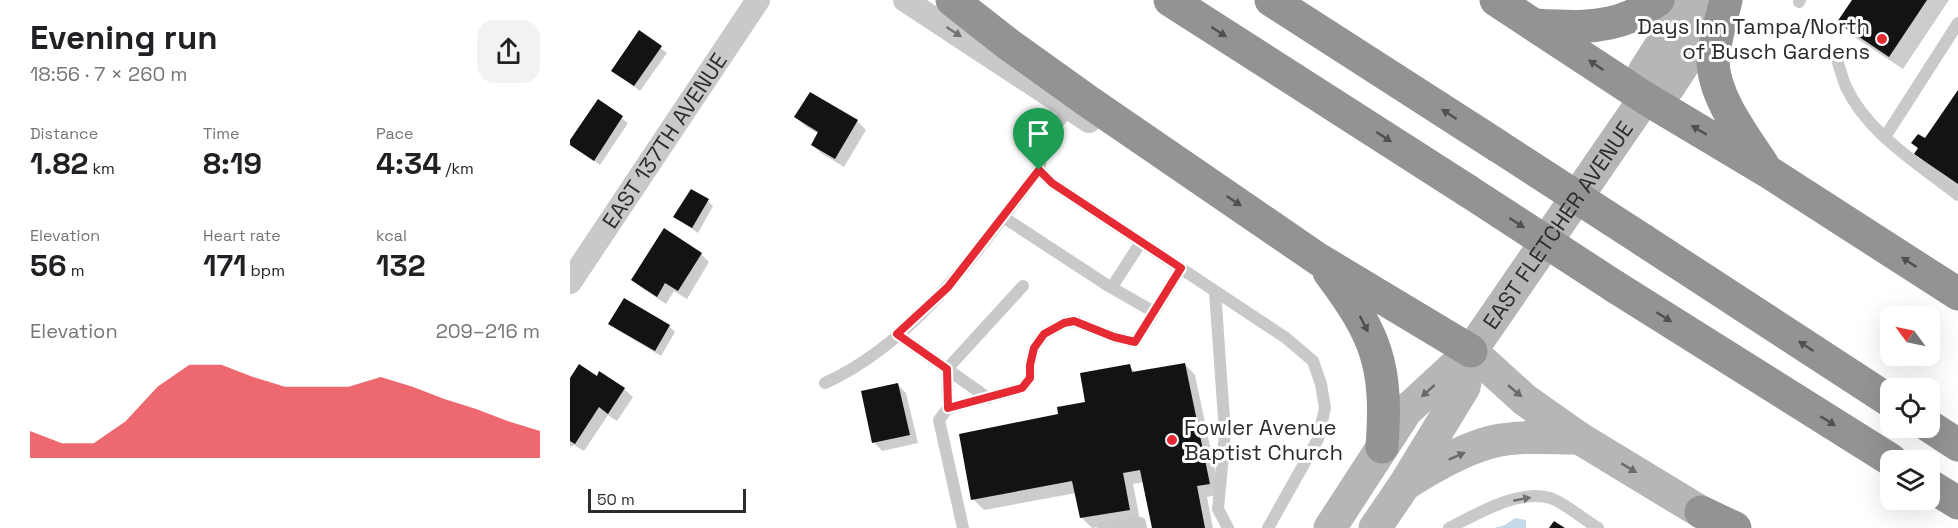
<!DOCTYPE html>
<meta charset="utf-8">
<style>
body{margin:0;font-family:"Space Grotesk",sans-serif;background:#f2f2f2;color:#202124;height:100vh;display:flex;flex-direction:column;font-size:22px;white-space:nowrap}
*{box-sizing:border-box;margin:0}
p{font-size:20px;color:#757577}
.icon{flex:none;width:33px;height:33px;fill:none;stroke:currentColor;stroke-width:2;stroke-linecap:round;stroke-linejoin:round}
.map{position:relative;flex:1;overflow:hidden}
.panel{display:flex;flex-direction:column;background:#fff;width:570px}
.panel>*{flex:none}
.needle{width:39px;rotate:303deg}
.tools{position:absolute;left:1310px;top:306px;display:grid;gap:12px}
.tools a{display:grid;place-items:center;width:60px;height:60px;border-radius:12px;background:#fff;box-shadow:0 6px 24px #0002;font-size:30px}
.scale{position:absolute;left:18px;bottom:15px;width:158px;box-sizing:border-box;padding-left:6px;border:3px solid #2c2c2c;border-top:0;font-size:16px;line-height:21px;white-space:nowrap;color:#2c2c2c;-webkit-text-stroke:4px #fff;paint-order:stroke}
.pin{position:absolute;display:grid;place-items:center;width:51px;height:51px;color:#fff;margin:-62px -26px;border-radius:50% 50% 50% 0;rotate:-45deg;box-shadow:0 0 6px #0007}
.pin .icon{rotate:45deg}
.round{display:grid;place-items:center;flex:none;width:63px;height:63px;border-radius:18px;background:#f2f2f2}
.headline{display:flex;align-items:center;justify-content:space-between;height:102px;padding:0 30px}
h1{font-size:33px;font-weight:700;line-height:45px}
.stats{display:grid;grid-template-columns:repeat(3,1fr);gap:9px;height:102px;padding:6px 30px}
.stats div{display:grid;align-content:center}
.stats b{font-size:30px;font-weight:700}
.stats small{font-size:16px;font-weight:400}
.stats p{font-size:16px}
.chart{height:168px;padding:12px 30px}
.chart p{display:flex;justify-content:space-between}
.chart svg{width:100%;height:108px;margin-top:6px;fill:#e62a33;opacity:.7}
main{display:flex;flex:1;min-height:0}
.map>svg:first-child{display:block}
.water{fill:#c4daeb}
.shadow{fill:#0003}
.building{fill:#131313}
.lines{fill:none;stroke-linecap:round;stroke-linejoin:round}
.lane{stroke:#c9c9c9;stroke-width:12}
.street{stroke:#c9c9c9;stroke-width:24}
.secondary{stroke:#b6b6b6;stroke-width:33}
.highway{stroke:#939393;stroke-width:33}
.highway-bridge{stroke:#939393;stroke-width:33}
.oneway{fill:#737373}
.oneway2{fill:#505050}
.oneway3{fill:#6a6a6a}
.route-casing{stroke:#fff;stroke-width:12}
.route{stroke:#e62a33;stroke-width:8}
.poi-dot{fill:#e62a33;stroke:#fff;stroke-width:2}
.labels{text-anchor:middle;stroke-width:6;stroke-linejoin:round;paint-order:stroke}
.poi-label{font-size:22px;fill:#2c2c2c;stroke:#fff;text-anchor:end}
.street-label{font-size:22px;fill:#2c2c2c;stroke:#fff}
</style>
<main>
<section class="panel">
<div class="headline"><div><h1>Evening run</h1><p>18:56 · 7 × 260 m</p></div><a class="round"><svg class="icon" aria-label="share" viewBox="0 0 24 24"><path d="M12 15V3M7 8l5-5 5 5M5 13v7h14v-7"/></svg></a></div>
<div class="stats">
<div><p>Distance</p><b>1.82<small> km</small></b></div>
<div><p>Time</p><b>8:19</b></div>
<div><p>Pace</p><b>4:34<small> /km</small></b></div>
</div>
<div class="stats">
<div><p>Elevation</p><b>56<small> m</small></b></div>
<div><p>Heart rate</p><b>171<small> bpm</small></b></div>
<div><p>kcal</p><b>132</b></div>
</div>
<div class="chart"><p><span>Elevation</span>209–216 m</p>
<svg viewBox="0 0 160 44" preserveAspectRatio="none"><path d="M0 44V33L10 38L20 38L30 29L40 15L50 6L60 6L70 11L80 15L90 15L100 15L110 11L120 15L130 20L140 24L150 29L160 33V44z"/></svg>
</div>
</section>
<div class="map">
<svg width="1388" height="528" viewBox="0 0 1388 528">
<rect width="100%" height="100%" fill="#fff"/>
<!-- water -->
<path class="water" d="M945 518 956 520V528H924L935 525Z"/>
<!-- shadow -->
<path class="shadow" d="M1283 0H1379L1333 69 1283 36 1269 22Z
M69 32 97 53 70 91 43 70Z
M1388 93V187L1360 168 1346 154 1349 149 1343 143 1356 140Z
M241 94 287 121 296 130 274 167 251 153 243 145 249 134 235 126 226 117Z
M28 101 58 123 30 165 0 143Z
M138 201 143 206 128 233 105 217Z
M131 254 139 262 117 299 104 291 96 304 72 288 63 280Z
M54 300 99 326 105 332 91 356 46 329 40 323Z
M615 364 625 375 650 494 637 497 643 528H584L574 482 563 484 570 520 522 528 511 517 506 493 414 510 403 499 489 415 517 403 559 366 566 373Z
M27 378 54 389 63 397 47 421 38 415 14 451 4 445 0 447V381Z
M328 385 336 393 348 443 312 451 304 442Z"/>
<!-- building -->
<path class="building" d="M1282 0H1357L1319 57 1267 22Z
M69 30 92 46 64 86 41 71Z
M1388 90V184L1344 154 1348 148 1341 143 1348 134 1355 138Z
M240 92 288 120 265 159 241 145 248 132 224 117Z
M28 99 53 116 24 161 0 145V140Z
M121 189 139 199 122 228 103 217Z
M94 228 132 253 108 291 95 283 87 297 61 280Z
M54 298 100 325 85 351 38 324Z
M615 363 640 484 627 486 635 528H582L570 470 553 473 560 510 510 518 502 481 401 500 389 434 488 414 487 407 515 402 510 373 560 364 562 372Z
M9 364 27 376 29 371 55 388 38 414 29 407 5 444 0 441V378Z
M328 383 340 435 302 443 291 391Z
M984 521 995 528H979Z"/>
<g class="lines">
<!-- lane -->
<path class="lane" d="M1229 2 1230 0
M1266 56C1269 66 1272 77 1276 87 1298 134 1349 164 1388 195
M499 108C483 130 473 141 469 170L482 183 716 338 743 361 751 384 755 408 748 439 698 528
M1315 137 1388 23
M542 287 571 242
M645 291 655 433 648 509 658 528
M584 312 611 268
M327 334 418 398
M255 383C347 341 409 248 469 170
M378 408 377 369 453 286
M393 528 369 420 378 408 452 388 460 378V365L464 348 474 334 494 323 504 321 544 337 565 342 584 312 537 285 433 217
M533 528 570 523 571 528
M879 528C907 514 948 489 980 498 992 501 1016 521 1028 528"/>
<!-- street -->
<g class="street">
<path d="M335 0 519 121"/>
<path id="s1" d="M0 282 188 0"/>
</g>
<!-- secondary -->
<g class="secondary">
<path d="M1075 98 1074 72 1120 0"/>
<path d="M901 351 955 400 1009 438 1131 512"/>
<path d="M837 483C862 467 891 450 921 442 949 435 980 438 1009 438"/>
<path id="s2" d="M760 528 836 411 901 351 1075 98 1098 88 1153 4"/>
<path d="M805 528 835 484 894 387 901 351"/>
</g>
<!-- highway -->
<path class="highway" d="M382 0 438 44 519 102 748 259 901 351
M600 0 898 191
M701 0 928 146
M926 0 1075 98 1197 171 1388 294
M1156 0C1152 17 1144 43 1143 60 1143 96 1174 136 1193 165
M966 25C997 27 1031 29 1059 17 1069 13 1078 6 1088 0
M1073 240 1320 401
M759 272C807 336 818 366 812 447
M1044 286 1321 460
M1359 426 1388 445
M1359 485 1388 503
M1131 512 1165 528"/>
<!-- highway-bridge -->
<path class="highway-bridge" d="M928 146 1073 240
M898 191 1044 286"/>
</g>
<!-- one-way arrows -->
<defs><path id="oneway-solid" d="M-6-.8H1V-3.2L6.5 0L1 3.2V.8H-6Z" transform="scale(1.5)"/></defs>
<g class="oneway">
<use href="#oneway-solid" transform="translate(384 32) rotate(33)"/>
<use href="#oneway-solid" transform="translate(952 499) rotate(-11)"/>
</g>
<g class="oneway2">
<use href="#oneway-solid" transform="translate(649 32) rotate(33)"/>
<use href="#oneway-solid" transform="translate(1026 65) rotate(-146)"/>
<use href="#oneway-solid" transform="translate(879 114) rotate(-147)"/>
<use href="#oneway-solid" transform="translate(1129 130) rotate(-149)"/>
<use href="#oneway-solid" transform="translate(814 137) rotate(33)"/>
<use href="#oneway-solid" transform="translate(664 201) rotate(34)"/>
<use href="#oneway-solid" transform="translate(947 223) rotate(33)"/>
<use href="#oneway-solid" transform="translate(1339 262) rotate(-147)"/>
<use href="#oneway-solid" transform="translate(1094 317) rotate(32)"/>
<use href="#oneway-solid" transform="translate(794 324) rotate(63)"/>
<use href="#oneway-solid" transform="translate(1236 346) rotate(-147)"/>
<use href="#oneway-solid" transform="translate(1258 421) rotate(32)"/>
</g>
<g class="oneway3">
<use href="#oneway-solid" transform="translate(858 391) rotate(138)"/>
<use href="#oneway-solid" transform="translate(945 391) rotate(40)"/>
<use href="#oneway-solid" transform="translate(887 456) rotate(-24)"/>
<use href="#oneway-solid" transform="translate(1059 468) rotate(31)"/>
</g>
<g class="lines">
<defs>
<path id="route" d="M469 170 482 183 611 268 565 342 544 337 504 321 494 323 474 334 464 348 460 365V378L452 388 378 408 377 369 327 334 378 287Z"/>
</defs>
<!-- route casing -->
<use href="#route" class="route-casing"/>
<!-- route -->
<use href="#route" class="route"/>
</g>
<!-- markers -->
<g class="poi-dot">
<circle cx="1312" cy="39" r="6"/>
<circle cx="602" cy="440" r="6"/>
</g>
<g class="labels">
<!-- poi labels -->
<g class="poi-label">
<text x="1300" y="34">Days Inn Tampa/North<tspan x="1300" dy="25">of Busch Gardens</tspan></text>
<text x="614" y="435" text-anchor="start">Fowler Avenue<tspan x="614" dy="25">Baptist Church</tspan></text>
</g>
<!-- street labels -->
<g class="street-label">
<text dy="8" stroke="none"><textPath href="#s1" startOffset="170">EAST 137TH AVENUE</textPath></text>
<text dy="8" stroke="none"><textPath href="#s2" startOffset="381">EAST FLETCHER AVENUE</textPath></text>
</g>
</g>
</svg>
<div class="tools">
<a><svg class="needle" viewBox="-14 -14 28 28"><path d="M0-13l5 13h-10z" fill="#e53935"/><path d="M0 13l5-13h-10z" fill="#757577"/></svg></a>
<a><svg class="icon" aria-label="locate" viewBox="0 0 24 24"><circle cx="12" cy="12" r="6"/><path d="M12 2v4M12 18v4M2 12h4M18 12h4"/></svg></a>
<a><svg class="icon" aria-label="layers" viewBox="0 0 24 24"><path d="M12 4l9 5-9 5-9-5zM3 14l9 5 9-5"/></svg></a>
</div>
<div class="scale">50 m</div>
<div class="pin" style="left:469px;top:170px;background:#1e9e55"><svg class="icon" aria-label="arrive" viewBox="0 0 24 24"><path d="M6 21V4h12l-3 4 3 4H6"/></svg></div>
</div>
</main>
